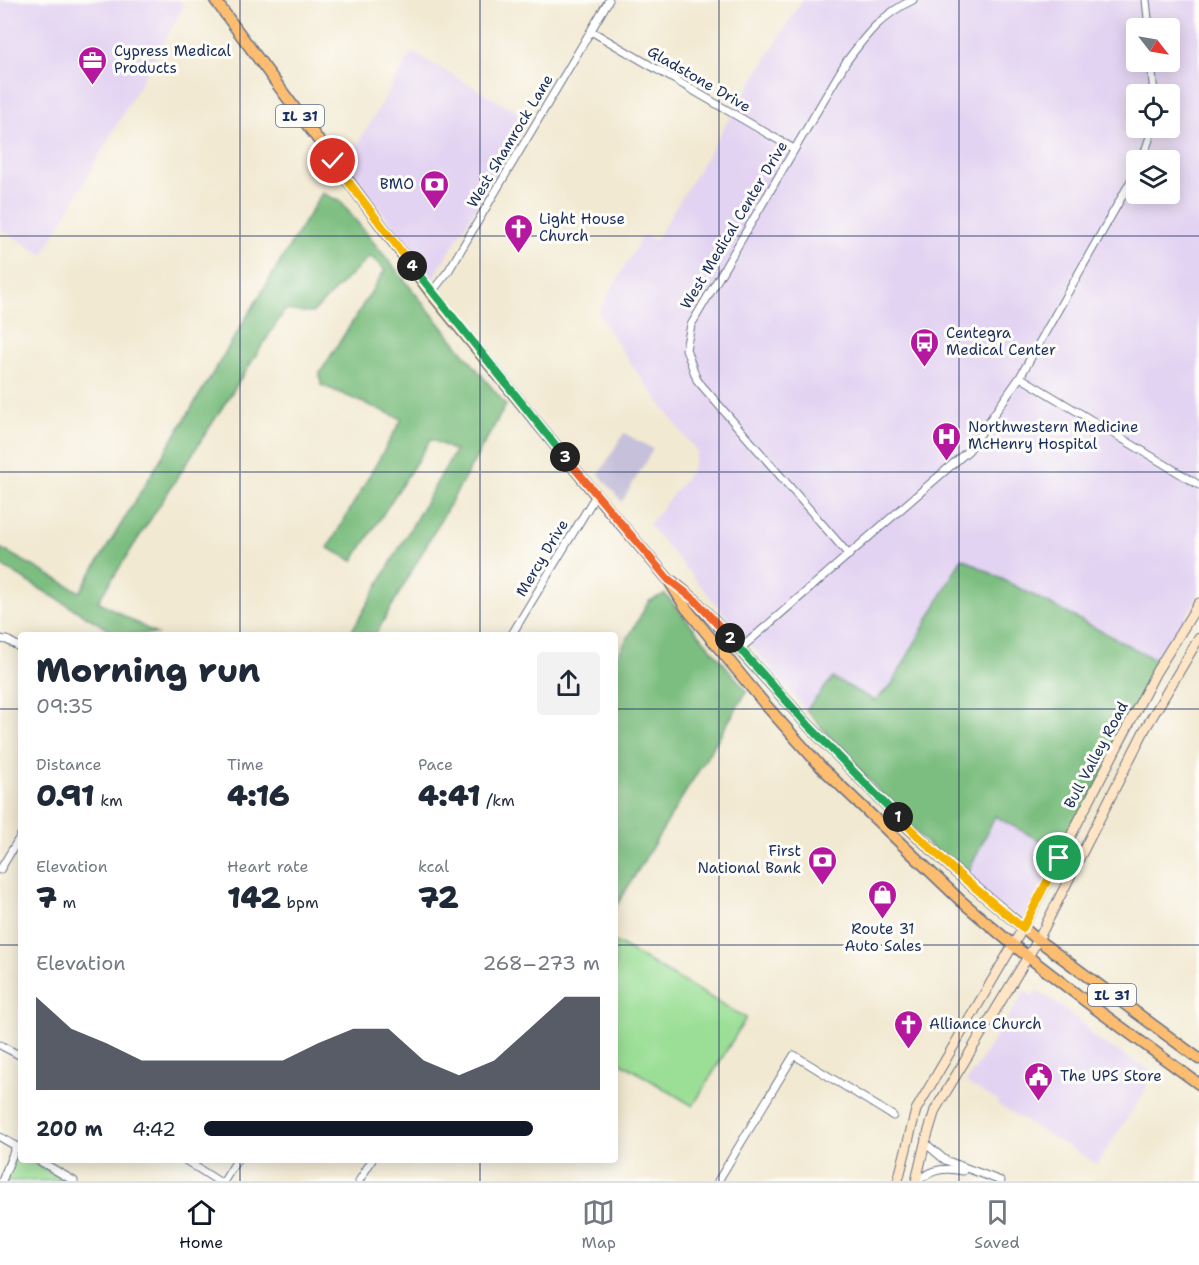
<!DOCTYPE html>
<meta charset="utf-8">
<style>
body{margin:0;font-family:"Shantell Sans",sans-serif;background:#f2f2f3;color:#1f2937;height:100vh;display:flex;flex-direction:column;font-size:22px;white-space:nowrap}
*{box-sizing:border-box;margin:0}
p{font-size:20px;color:#747a83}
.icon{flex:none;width:33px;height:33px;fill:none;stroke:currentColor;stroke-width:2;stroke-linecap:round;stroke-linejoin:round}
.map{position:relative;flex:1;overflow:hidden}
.sheet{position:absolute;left:18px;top:632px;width:600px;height:531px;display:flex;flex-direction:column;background:#fff;border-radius:6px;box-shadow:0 3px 15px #0003}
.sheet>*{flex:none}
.needle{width:39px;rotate:121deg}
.fabs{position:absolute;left:1126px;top:18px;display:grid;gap:12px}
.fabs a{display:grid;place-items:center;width:54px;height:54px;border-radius:6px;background:#fff;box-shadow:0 3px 15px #0003;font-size:30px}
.pin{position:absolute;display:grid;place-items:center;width:51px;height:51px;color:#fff;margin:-26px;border:3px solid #fff;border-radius:50%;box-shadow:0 2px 6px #0007}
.km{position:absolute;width:30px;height:30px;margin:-15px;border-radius:50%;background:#222;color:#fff;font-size:16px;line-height:30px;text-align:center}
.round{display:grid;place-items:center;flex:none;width:63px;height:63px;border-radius:6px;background:#f2f2f3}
.head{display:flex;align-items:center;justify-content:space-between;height:102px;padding:0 18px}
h1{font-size:33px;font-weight:800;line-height:45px}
.stats{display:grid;grid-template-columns:repeat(3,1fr);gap:9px;height:102px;padding:6px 18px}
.stats div{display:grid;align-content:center}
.stats b{font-size:30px;font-weight:800}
.stats small{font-size:16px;font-weight:400}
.stats p{font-size:16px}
.chart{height:168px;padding:12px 18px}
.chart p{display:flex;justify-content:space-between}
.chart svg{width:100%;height:108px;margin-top:6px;fill:#111827;opacity:.7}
ul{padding:0 18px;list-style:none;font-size:20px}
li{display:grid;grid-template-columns:96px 72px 1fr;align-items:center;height:45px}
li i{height:15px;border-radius:8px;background:#111827}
.dock{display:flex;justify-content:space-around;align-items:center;height:84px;border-top:2px solid #e0e1e3;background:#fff;font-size:16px;color:#747a83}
.dock a{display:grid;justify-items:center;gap:3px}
.dock .on{color:#111827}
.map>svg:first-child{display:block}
.built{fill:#e3d3f2;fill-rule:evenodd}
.industrial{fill:#c6c0da}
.green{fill:#9bdf96;stroke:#5b877a;stroke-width:1.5}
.forest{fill:#7cbe7f;stroke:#4c766e;stroke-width:1.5}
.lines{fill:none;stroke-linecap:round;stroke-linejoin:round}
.street-casing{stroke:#667087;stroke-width:9}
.secondary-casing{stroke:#667087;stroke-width:11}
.primary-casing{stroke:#667087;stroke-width:13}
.street{stroke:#fff;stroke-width:7}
.secondary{stroke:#fee5c5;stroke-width:9}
.primary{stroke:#fcbd6f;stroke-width:10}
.split-1-casing{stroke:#fff;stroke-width:12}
.split-2-casing{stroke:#fff;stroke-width:12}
.split-3-casing{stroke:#fff;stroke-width:12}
.split-4-casing{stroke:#fff;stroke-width:12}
.split-5-casing{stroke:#fff;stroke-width:12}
.split-1{stroke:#f5b400;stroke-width:8}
.split-2{stroke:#22a559;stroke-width:8}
.split-3{stroke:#f0652b;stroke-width:8}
.split-4{stroke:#22a559;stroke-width:8}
.split-5{stroke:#f5b400;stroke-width:8}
.grid{fill:none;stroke:#1b2f5e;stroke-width:1.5;stroke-opacity:0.55}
.labels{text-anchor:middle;stroke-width:6;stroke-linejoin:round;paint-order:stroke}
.shield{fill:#fdfcf7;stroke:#5f6c8c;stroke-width:1.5}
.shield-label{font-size:14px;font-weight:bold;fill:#1b2f5e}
.poi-label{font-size:15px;fill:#1b2f5e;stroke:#fdfcf7;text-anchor:start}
.street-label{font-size:15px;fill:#1b2f5e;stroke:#fdfcf7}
</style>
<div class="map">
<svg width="1199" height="1181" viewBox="0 0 1199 1181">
<rect width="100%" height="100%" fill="#fdfcf7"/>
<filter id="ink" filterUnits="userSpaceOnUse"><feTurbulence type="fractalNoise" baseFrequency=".0167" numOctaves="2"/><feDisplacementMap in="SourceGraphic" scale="12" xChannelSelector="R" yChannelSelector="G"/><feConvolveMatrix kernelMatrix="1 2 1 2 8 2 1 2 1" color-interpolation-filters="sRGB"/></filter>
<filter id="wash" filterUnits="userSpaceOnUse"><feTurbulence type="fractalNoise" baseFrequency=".008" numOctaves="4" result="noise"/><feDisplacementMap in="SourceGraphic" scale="24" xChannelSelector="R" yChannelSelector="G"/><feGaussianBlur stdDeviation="1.35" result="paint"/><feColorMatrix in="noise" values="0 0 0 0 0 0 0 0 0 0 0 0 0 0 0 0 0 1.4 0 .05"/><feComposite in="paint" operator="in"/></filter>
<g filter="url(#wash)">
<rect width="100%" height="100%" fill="#f2e9d2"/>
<!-- built -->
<path class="built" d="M0 0H180L184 6 43 255 0 229Z
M802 0H1199V593L1160 662 1020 926 923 840 806 710 649 525 691 471 697 452 630 363 598 313 643 235 655 241ZM1137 28H1170V62H1137ZM1137 94H1170V128H1137ZM1137 160H1170V194H1137Z
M412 52 529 119 433 279 346 164Z
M1026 990 1031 996 1038 990 1085 1025 1093 1037 1151 1071 1144 1093 1097 1164 997 1104 998 1101 966 1083Z"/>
<!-- industrial -->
<path class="industrial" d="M624 433 653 449 622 502 599 474Z"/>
<!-- green -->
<path class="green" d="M615 942 746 1018 693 1106 615 1059Z
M10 1158 31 1160 65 1181H2Z"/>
<!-- forest -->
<path class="forest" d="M322 193 340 201 506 405 376 634H350L455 451 431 439 353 561 328 548 402 419 321 385 320 373 385 270 370 256 312 313 285 310 98 601 156 634H116L0 565V548L80 592Z
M962 558 1160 662 1062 853 995 816 966 877 923 840 806 710 833 678 875 701 892 684Z
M665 594 747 691 615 908V660L649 601Z"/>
</g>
<g filter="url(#ink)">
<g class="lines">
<defs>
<path id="street" d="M1146 0 1149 28
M591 31 794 149
M1151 62 1154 94
M1142 160 1153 128
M431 293 449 270 609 0
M1020 377 1199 485
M849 555 697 380 686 349 691 325 846 62C866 35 882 14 913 0
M512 634 596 495
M0 639 7 640 21 648
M740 649 969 450 1020 377 1137 170
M0 870 21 835
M0 1045 21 1056
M0 1137 21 1149
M925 1143 945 1160 1001 1181
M38 1160 74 1181
M185 1160 218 1181
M2 1181 16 1146
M224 1181 237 1160
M359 1181 372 1160
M718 1181 794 1055 893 1116
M918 1181C932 1169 945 1167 963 1171"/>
<path id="secondary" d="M898 1181 916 1110 1023 928 1156 672 1199 603
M916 1181 925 1143 935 1110 1038 940 1145 729 1199 638"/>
<path id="primary" d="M215 0 431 293 596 495 668 579 686 608 764 703 821 767 960 900 1013 945 1088 1003 1199 1084
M673 582 695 600 809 726 908 827 955 871 1038 940 1199 1059"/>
</defs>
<!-- street casing -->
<use href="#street" class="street-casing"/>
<!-- secondary casing -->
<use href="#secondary" class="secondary-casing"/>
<!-- primary casing -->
<use href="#primary" class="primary-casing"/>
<!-- street -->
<use href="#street" class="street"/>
<!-- secondary -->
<use href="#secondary" class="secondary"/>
<!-- primary -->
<use href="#primary" class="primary"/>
</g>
</g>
<g class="lines" filter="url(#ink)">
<defs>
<path id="split-1" d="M898 817 955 871 1023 928 1059 858"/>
<path id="split-2" d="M730 638 809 726 898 817"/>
<path id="split-3" d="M565 457 668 579 695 600 730 638"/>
<path id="split-4" d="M412 266 565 457"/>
<path id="split-5" d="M333 161 412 266"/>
</defs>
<!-- split-1 casing -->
<use href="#split-1" class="split-1-casing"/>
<!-- split-2 casing -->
<use href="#split-2" class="split-2-casing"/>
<!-- split-3 casing -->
<use href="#split-3" class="split-3-casing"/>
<!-- split-4 casing -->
<use href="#split-4" class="split-4-casing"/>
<!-- split-5 casing -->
<use href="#split-5" class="split-5-casing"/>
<!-- split-1 -->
<use href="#split-1" class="split-1"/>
<!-- split-2 -->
<use href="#split-2" class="split-2"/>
<!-- split-3 -->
<use href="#split-3" class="split-3"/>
<!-- split-4 -->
<use href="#split-4" class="split-4"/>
<!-- split-5 -->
<use href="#split-5" class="split-5"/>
</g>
<!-- grid -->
<path class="grid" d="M240 0V634M480 0V634M719 0V1181M959 0V1181M0 236H1199M0 472H1199M0 709H21M615 709H1199M0 945H21M615 945H1199M240 1160V1181M480 1160V1181"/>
<!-- icons -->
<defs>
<symbol id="office-pin" viewBox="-11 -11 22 30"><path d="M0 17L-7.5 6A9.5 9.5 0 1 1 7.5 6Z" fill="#b5179e" stroke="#fdfcf7"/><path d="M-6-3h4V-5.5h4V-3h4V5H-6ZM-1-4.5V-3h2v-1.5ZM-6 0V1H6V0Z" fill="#fff"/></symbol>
<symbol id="bank-pin" viewBox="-11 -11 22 30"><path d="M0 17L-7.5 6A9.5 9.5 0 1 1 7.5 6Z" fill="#b5179e" stroke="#fdfcf7"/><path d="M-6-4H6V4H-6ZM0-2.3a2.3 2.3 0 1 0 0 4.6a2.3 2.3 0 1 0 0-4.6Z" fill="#fff"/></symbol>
<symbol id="church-pin" viewBox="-11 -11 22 30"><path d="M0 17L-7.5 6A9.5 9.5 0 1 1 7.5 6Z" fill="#b5179e" stroke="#fdfcf7"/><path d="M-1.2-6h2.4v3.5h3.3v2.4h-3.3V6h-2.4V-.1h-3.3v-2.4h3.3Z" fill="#fff"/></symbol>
<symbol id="bus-pin" viewBox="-11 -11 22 30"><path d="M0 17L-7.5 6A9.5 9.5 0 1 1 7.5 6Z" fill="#b5179e" stroke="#fdfcf7"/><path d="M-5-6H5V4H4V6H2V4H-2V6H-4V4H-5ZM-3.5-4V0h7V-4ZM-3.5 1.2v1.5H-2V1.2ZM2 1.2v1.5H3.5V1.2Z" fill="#fff"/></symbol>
<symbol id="hospital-pin" viewBox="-11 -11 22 30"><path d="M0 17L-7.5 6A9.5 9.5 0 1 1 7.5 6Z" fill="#b5179e" stroke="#fdfcf7"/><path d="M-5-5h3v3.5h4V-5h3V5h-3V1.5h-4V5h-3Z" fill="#fff"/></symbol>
<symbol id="shop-pin" viewBox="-11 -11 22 30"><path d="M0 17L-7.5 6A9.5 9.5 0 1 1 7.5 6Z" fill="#b5179e" stroke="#fdfcf7"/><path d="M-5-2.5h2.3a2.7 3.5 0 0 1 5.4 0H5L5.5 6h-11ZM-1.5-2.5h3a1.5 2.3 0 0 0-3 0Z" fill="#fff"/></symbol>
<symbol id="civic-pin" viewBox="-11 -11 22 30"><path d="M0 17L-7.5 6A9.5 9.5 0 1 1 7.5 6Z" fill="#b5179e" stroke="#fdfcf7"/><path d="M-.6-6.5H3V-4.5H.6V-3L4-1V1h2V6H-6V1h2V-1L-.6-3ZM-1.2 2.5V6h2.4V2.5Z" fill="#fff"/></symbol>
</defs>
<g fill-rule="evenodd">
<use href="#office-pin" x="76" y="44" width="33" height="45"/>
<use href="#bank-pin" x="418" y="168" width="33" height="45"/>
<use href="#church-pin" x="502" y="212" width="33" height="45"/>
<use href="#bus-pin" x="908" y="326" width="33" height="45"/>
<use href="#hospital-pin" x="930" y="420" width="33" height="45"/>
<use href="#bank-pin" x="806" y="844" width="33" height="45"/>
<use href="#shop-pin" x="866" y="878" width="33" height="45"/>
<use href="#church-pin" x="892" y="1008" width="33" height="45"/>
<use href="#civic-pin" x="1022" y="1060" width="33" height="45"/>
</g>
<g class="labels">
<!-- shield labels -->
<g class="shield">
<rect x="276" y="105" width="48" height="22" rx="4.5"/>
<rect x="1088" y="984" width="48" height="22" rx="4.5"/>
</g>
<g class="shield-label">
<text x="300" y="121">IL 31</text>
<text x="1112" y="1000">IL 31</text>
</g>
<!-- poi labels -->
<g class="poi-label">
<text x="114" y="56">Cypress Medical<tspan x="114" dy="17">Products</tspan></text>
<text x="414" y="189" text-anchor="end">BMO</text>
<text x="539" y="224">Light House<tspan x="539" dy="17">Church</tspan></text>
<text x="946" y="338">Centegra<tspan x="946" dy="17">Medical Center</tspan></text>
<text x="968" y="432">Northwestern Medicine<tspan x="968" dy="17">McHenry Hospital</tspan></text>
<text x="801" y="856" text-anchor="end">First<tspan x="801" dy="17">National Bank</tspan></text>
<text x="883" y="934" text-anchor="middle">Route 31<tspan x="883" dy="17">Auto Sales</tspan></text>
<text x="929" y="1029">Alliance Church</text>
<text x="1060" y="1081">The UPS Store</text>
</g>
<!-- street labels -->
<g class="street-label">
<text transform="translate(699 79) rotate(30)" y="5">Gladstone Drive</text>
<text transform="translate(510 141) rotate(-59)" y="5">West Shamrock Lane</text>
<text transform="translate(734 225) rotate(-59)" y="5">West Medical Center Drive</text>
<text transform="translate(542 558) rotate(-59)" y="5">Mercy Drive</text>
<text transform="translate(1096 755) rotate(-62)" y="5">Bull Valley Road</text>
</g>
</g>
</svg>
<div class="fabs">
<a><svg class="needle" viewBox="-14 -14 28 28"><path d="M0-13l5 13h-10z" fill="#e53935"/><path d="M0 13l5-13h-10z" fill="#747a83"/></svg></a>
<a><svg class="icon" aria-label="locate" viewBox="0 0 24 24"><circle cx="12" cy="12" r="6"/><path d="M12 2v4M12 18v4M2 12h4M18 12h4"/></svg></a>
<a><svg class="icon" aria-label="layers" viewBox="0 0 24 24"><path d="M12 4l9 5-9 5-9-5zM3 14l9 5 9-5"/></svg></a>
</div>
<div class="pin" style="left:1059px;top:858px;background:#1e9e55"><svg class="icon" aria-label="arrive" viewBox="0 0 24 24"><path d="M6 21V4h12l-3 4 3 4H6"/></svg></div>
<div class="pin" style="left:333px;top:161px;background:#d93025"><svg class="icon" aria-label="check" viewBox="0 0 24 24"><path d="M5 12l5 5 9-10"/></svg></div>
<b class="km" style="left:898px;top:817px">1</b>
<b class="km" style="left:730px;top:638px">2</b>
<b class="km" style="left:565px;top:457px">3</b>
<b class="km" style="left:412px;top:266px">4</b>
<section class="sheet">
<div class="head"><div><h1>Morning run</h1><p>09:35</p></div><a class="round"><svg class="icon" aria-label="share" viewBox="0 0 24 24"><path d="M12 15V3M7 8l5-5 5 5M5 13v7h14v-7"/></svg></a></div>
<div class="stats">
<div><p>Distance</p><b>0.91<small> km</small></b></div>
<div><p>Time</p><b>4:16</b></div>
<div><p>Pace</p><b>4:41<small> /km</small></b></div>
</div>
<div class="stats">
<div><p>Elevation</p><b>7<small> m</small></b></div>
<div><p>Heart rate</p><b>142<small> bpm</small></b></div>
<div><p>kcal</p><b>72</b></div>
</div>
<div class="chart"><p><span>Elevation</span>268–273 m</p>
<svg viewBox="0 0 160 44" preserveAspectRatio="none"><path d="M0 44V6L10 19L20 25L30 32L40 32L50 32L60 32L70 32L80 25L90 19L100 19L110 32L120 38L130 32L140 19L150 6L160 6V44z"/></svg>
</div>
<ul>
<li><b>200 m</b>4:42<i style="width:83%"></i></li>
</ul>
</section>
</div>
<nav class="dock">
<a class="on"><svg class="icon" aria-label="home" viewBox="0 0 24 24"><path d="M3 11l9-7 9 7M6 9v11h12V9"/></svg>Home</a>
<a><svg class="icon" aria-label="map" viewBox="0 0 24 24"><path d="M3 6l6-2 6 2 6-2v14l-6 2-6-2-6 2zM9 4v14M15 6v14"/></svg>Map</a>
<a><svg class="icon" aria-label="saved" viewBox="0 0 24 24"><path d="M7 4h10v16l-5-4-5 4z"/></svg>Saved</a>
</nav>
